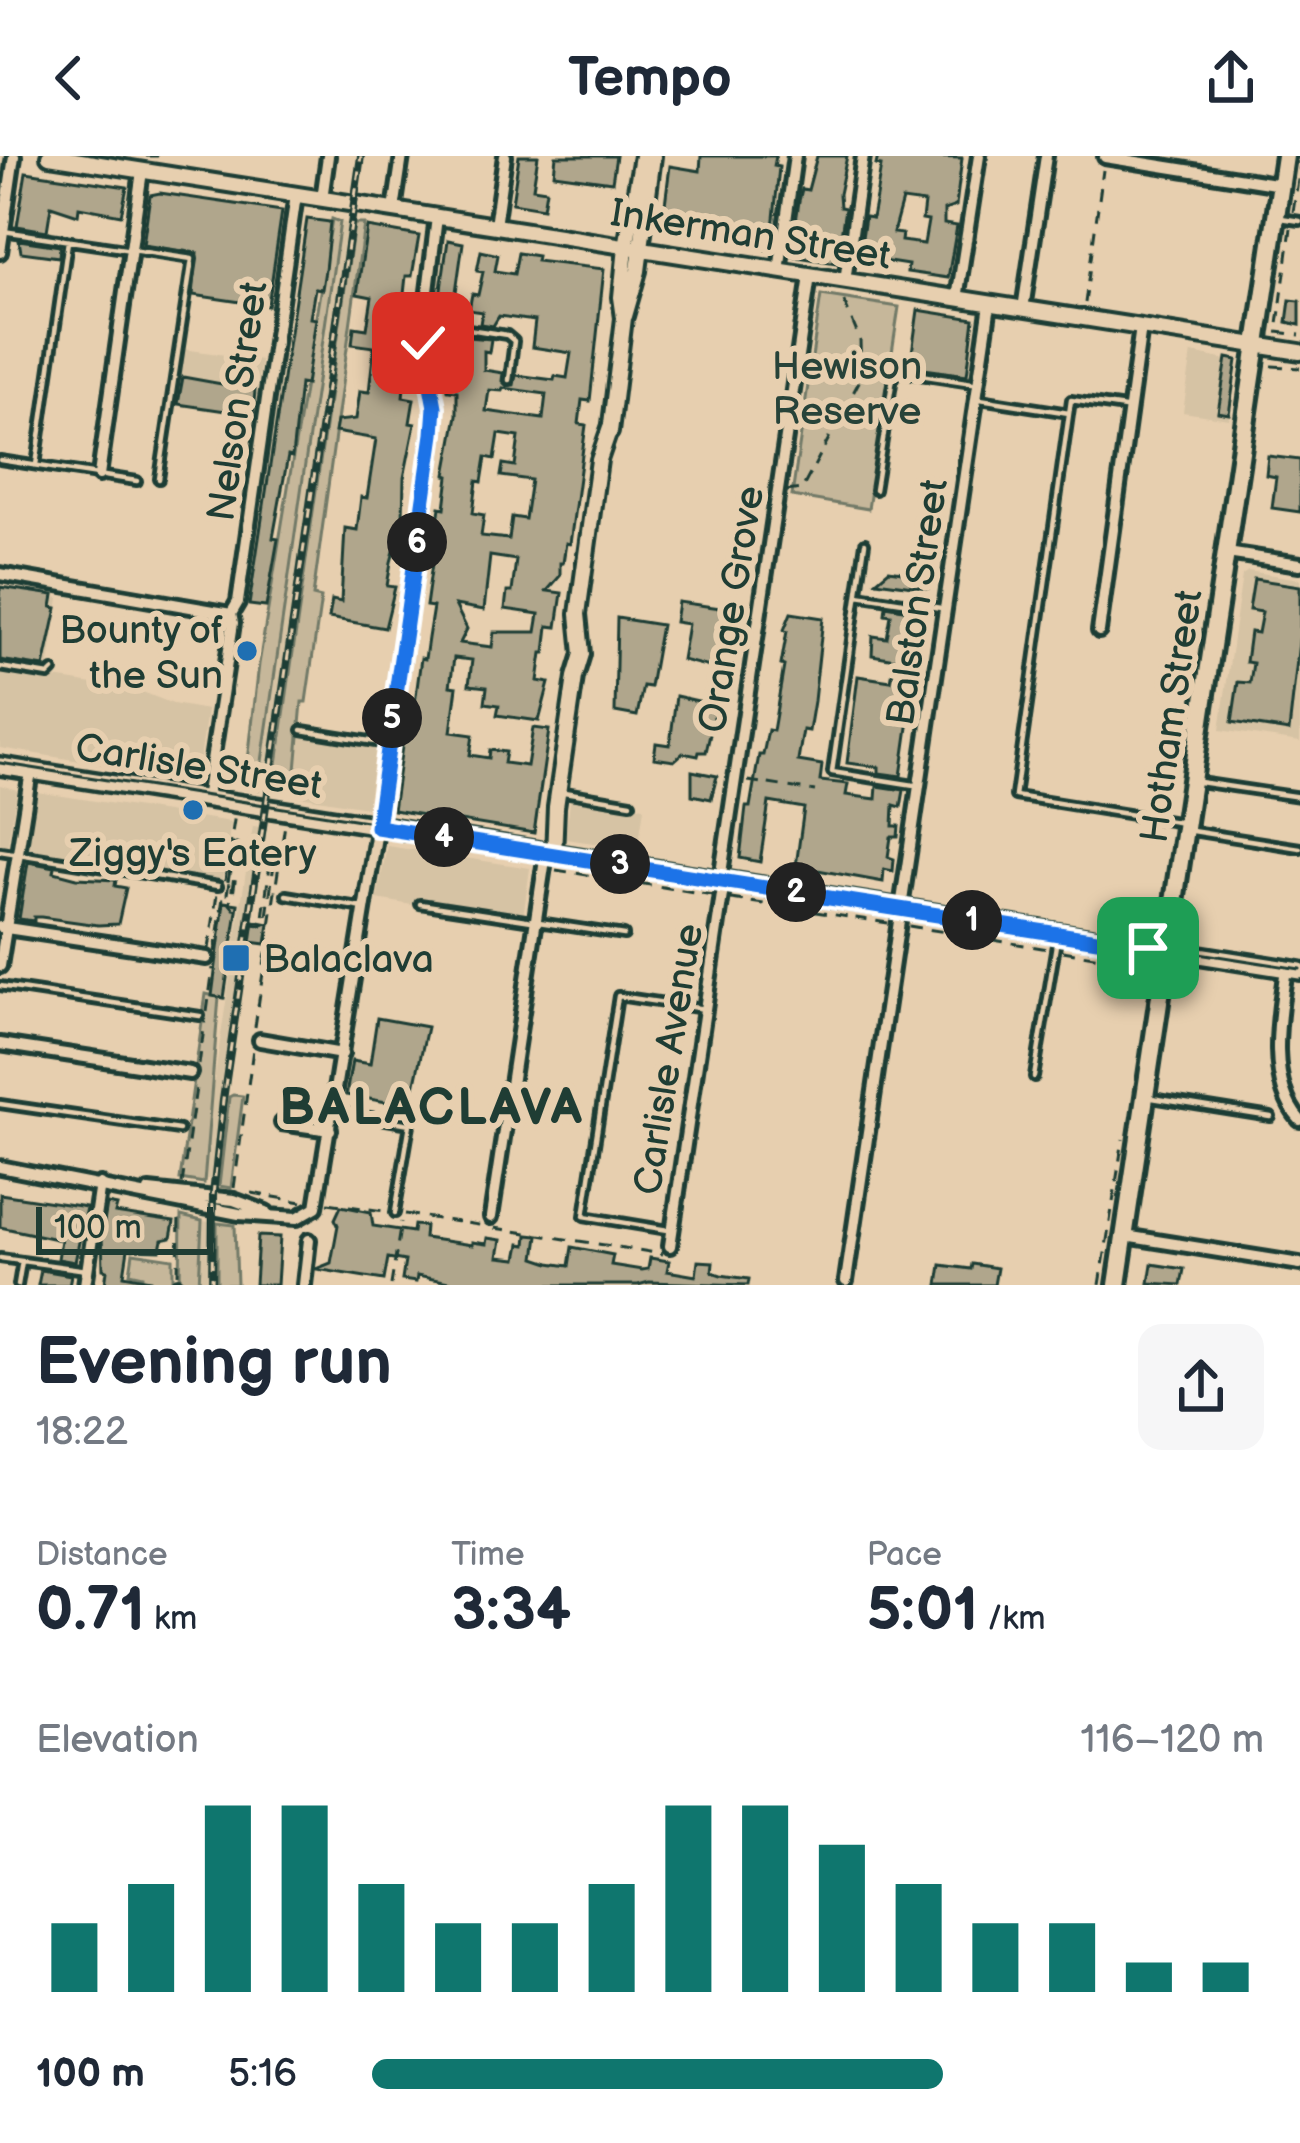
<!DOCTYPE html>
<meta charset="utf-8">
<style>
body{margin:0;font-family:"Balsamiq Sans",sans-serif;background:#f6f6f7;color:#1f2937;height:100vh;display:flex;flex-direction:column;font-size:45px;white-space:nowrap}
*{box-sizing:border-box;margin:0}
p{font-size:39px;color:#747a83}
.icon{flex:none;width:66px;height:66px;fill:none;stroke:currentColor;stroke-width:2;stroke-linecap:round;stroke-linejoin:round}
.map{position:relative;height:1129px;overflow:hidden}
.drawer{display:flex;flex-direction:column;background:#fff;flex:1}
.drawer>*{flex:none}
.scale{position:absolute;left:36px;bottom:30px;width:177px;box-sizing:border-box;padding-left:12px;border:6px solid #1f3d34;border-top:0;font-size:33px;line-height:42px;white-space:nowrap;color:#1f3d34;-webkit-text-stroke:9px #e7cfaf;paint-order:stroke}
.pin{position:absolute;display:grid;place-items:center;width:102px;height:102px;color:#fff;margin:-51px;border-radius:24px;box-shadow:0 6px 18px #0006}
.km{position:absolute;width:60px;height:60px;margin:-30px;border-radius:50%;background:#222;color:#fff;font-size:33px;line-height:60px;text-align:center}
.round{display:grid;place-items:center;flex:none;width:126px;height:126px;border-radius:24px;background:#f6f6f7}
.head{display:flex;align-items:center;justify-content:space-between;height:204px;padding:0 36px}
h1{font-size:66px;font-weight:700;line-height:90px}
.stats{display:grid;grid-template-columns:repeat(3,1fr);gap:18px;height:204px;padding:12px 36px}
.stats div{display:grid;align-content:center}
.stats b{font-size:60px;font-weight:700}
.stats small{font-size:33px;font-weight:400}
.stats p{font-size:33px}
.chart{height:336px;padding:24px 36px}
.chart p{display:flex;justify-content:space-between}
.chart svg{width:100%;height:216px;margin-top:12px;stroke:#0f766e;stroke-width:6}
ul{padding:0 36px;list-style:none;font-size:39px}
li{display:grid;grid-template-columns:192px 144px 1fr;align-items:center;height:90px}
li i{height:30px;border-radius:15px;background:#0f766e}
header{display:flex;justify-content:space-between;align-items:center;height:156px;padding:0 36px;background:#fff;font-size:54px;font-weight:700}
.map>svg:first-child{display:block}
.built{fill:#d6c3a4}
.green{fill:#c6b79a;stroke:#727a67;stroke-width:3}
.building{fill:#b0a68c;stroke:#1f3d34;stroke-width:3;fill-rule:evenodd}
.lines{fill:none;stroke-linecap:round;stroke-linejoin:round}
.service-casing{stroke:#1f3d34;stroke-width:14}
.minor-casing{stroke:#1f3d34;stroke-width:20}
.tertiary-casing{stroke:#1f3d34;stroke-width:22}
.secondary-casing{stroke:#1f3d34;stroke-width:24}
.primary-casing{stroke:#1f3d34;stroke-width:26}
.path{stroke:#1f3d34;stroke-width:3;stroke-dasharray:12 9;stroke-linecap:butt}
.service{stroke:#e7cfaf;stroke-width:4.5}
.minor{stroke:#e7cfaf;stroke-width:10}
.tertiary{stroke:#e7cfaf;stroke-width:14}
.secondary{stroke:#e7cfaf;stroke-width:15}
.primary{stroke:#e7cfaf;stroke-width:16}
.tram{stroke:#1f3d34;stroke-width:3}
.rail-casing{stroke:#1f3d34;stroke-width:8}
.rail{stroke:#e7cfaf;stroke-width:3;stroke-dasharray:9;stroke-linecap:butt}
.path-bridge{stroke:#1f3d34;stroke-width:3;stroke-dasharray:12 9;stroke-linecap:butt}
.route-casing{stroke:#fff;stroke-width:24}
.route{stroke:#1a73e8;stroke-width:15}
.poi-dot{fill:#1f6fb2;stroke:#e7cfaf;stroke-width:4.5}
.labels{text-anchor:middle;stroke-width:12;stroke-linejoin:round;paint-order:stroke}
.street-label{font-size:39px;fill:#1f3d34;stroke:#e7cfaf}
.park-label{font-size:39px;fill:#274339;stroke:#e7cfaf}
.poi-label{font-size:39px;fill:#1f3d34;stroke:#e7cfaf;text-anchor:end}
.district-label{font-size:51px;font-weight:bold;letter-spacing:3px;fill:#1f3d34;stroke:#e7cfaf}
</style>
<header><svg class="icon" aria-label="back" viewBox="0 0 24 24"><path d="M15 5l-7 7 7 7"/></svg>Tempo<svg class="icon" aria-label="share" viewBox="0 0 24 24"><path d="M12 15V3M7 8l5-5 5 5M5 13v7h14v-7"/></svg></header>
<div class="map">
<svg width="1300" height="1129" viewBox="0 0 1300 1129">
<rect width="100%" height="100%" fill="#e7cfaf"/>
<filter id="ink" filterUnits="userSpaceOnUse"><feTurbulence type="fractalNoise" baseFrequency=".00833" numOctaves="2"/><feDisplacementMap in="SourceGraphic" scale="24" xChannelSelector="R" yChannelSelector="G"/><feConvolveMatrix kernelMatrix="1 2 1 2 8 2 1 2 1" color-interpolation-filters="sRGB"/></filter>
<g filter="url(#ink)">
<!-- built -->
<path class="built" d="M340 66 354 68 347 133 274 629 259 627V622Z
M183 193 261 204 253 259 175 247Z
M1192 197 1237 206 1229 263 1183 256Z
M1248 415 1300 423V586L1220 574 1242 419Z
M0 431 59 442 47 521 140 535 173 548 207 554 197 624 0 592Z
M300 578 376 589 367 651 293 639Z
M0 629 17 634 7 693 0 692Z
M37 636 231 666 222 726 28 696Z
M571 640 644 651 638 693 565 683Z
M253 670 267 672 227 940 219 1024 204 1023 210 951Z
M387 690 530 712 523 761 414 744 412 749 377 743Z
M202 1065 217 1067V1129H199Z"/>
<!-- green -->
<path class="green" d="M332 63 340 66 258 633 254 632 256 619 247 614 259 508Z
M354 68H364L313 440 321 442 306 546H302L295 626 280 625 274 629Z
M821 139 899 151 868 353 792 340Z
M206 838 219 841 204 1027 180 1023Z
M233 939 243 940 231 1032 219 1030 229 941Z
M181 1060 202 1065 199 1129H180Z
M217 1067 235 1069 237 1129H217Z
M133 1097 173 1103V1129H142L143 1120 130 1117Z"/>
<!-- building -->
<path class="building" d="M519 0H538L533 32 546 34 543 52 512 47Z
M556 0H616L612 26 554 18Z
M701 0H776L774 10 779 11 771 94 761 93V86L662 71 670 10 700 15Z
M817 0H847L839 38 840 51 845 52 837 107 791 100 799 45 802 33 808 34Z
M878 0 962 2 956 50 944 54V68L957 70 948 122 907 116 908 109 876 104 875 111 858 109 865 61 872 62 876 41 881 10 876 9ZM902 44 924 47 922 64 928 65 924 88 901 85 902 78 893 77Z
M26 16 127 31 121 59 79 51 78 59 51 50 47 75 17 70Z
M160 37 282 55 268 150 193 139 197 97 143 89 150 39Z
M307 63 330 66 325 114 322 133 315 132 310 162 316 163 306 229 300 228 292 301 288 300 273 382 278 383 266 451 249 449Z
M367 71 419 80 412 120H406L402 156 410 158 403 199 407 200 403 241 414 243 410 267 415 268 404 322 403 363 391 406 387 430 395 431 385 472 329 462 332 444 341 446 345 372 357 374 361 341 367 342 376 283 335 276 337 265 356 263 360 235 369 236 374 191 352 188 354 171 367 173 372 141 357 138Z
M19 84 60 90 59 101 21 96Z
M448 84 463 87 452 164 437 161Z
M481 95 498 99 495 115 514 118 518 97 537 100 536 105 604 113 590 245 582 244 579 268 586 269 570 388 566 387 563 407H560V420L547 435 562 437 557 471 548 470 545 497H542L538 525 549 527 539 565 497 559 499 549 485 547 487 531 469 529 472 504 454 502 450 530 457 531 451 576 473 579 470 599 489 602 490 594 506 596 504 607 527 610 533 572 549 574 534 677 393 654 405 569 412 570 421 502 425 503 428 482 433 451 426 450 440 351 445 352 449 320 446 319 457 259V235L448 234 440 197 446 179 491 183 489 196 484 195V214L503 217 502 225 507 230 514 229 516 219 554 224 555 220 567 222 571 197 532 191 535 165 499 160 493 170 480 168 482 156 469 154 472 138 478 139 483 116 477 115ZM503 232 546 238 543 263 486 255 489 234 502 235ZM499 278 519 281 515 310 503 308 501 320 531 324 525 363 512 361 509 383 481 380 484 359 473 357 477 325 482 326 486 301 495 303ZM490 400 516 404 512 436H507L505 453 539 458 536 476H494L492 491 460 487 467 473 455 449 484 454Z
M1290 144 1300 145V169L1287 166Z
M918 154 974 163 967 219 910 211Z
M1227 202 1237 204 1229 258 1218 256Z
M183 221 255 234 253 259 178 248Z
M1268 300 1300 304V356L1272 352 1276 321 1266 319Z
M889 414 921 419 929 423 928 432 876 425Z
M1254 423 1300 430V477L1289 575 1232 566 1238 526 1250 527 1253 507 1246 506 1250 476 1258 477 1262 456 1249 454Z
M0 431 54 439 52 451 57 452 44 511 0 504Z
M678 446 742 455 733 517 682 504 688 468 675 466Z
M886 450 926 457 924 467H920L915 496 912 515H916L901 620 879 617V611L847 607 858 520 891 525 895 503 872 499 873 480 887 482 891 459 885 458Z
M791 457 823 462 814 545 809 575 803 574 798 605 822 609 820 625 848 628 846 639 876 643 877 630 904 634 901 651 894 649 893 670H899L898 681H891L888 701 894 703 893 715 884 713 883 726 796 710 804 652 769 646 760 706 740 702 746 651H750L759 599H763L768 574 773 575 784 510 781 509 787 475 784 474Z
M617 462 661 469 650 531 643 530 637 560 615 556Z
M676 540 711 548 710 554 715 556 706 596H699L698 600 683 597 674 605 654 602 656 587 670 589Z
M692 615 717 620 711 643 692 639Z
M28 706 55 711 54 716 77 722 116 724 115 730 126 732 118 768 98 769 41 761H34V765L19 763Z
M224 746 238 748 224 842 212 840Z
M254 765 269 768 266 788 251 786Z
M377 862 427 871 410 950 346 939 352 905 370 908Z
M0 1038 86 1051 75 1106 58 1103 61 1084 0 1071Z
M107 1048 117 1050 115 1057 174 1066 171 1082 162 1084 160 1094 128 1093 124 1119 151 1124V1129H105L107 1114 103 1113 102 1079Z
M341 1050 371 1056 373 1070 413 1076 414 1069 425 1070 424 1082 472 1089V1086L486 1088 487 1082 501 1084 498 1101 517 1103 520 1088 526 1089 527 1079 538 1080 535 1102 550 1107 569 1110 572 1091 613 1099 611 1109 642 1114 648 1113 650 1102 669 1105 667 1115 696 1120 698 1105 713 1106 712 1116 721 1119 749 1123 748 1129 649 1126 638 1129H465L417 1120 416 1126 402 1124 405 1105 388 1102 384 1124 316 1113 331 1107 338 1069 335 1063Z
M258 1080 280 1081 277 1129H255Z
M972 1108 997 1112 994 1129H938L941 1109 971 1113Z
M1152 1108 1184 1113 1181 1129 1149 1127Z
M41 1114 71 1119 69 1129H38Z"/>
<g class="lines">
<defs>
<path id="service" d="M1281 62 1300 65
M3 75 192 103 159 323
M429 167 507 179 514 185 509 224
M980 243 1069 257
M1125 252 1071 244 1015 640 1183 667
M0 304 137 325
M36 309 68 85
M875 334 894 215 979 228
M865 387 832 616 914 629
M858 439 941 452
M0 511 49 519 53 515
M302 574 388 588
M1199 626 1300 641
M564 636 631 647
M1192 675 1300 692
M0 695 218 730
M286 739 364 752
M420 748 624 779
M0 830 200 860
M1034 921 1057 783
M1152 942 1271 961
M0 948 179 974
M334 955 410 968 395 1057
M668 1074 584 1060 618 840 705 853
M0 1102 87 1114
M178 1127V1129
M18 1129 22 1105"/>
<path id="minor" d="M1105 1 1281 29
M322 43 328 0
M394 54 402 0
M495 70 505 0
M0 96 14 0
M779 115 795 0
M845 125 863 0
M957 143 979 0
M1023 153 1046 0
M99 319 142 15
M1227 397 1300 408
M0 418 231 458 233 467 206 644
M231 458 238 446 296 39
M1099 475 1141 171
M720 724 810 120
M0 771 207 802
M0 810 31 615
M1286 813C1279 859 1267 927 1300 964
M260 884 342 898
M0 888 190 917
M282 967 330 974
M0 1011 239 1058 297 1062 316 1051 378 668 433 278 435 251 423 177 437 61
M149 1035 234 1044 266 1056
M491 1061 546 697
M1125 1080 1300 1108
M670 1090 724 725
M846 1125 990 148
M85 1129 100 1028
M304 1129 309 1084"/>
<path id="tertiary" d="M49 0 1300 196
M625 160 638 115 653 0
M610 276 624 162 621 141 626 91 642 0
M554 698 556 651 575 521 582 498 578 458 599 304 610 272"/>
<path id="secondary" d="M0 610 1300 815"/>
<path id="primary" d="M1117 1129 1285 0"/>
</defs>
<!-- service casing -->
<use href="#service" class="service-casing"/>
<!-- minor casing -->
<use href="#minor" class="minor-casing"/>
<!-- tertiary casing -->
<use href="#tertiary" class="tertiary-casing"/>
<!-- secondary casing -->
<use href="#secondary" class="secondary-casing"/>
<!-- primary casing -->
<use href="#primary" class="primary-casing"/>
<!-- path -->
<path class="path" d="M146 0H162
M1293 56 1300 11
M1291 72 1277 176 1300 179
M1085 147 1103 14
M1272 210 1300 212
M786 335 802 333 861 222 860 184 842 141
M748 625 815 635
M231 688H234L233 694H238L239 688 236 687 234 698H237L230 748 240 760
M229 696 235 658
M556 714 713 739
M225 725 229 697
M731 743 888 767
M251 768 262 769 272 693H276L266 768 262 769
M909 770 1048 793
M209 793 217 738
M1063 795 1149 809
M215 796 224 735
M207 856 213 812
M255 871 285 668
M199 909 205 865
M182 1028 197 925
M234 1032 253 893
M252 1037 302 1046
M328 1047 384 1055
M405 1058 485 1070
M494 1072 663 1098
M178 1118 179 1056
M391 1129 401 1066
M1100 1129 1123 983"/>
<!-- service -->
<use href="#service" class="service"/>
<!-- minor -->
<use href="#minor" class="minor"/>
<!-- tertiary -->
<use href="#tertiary" class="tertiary"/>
<!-- secondary -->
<use href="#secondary" class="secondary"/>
<!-- primary -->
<use href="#primary" class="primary"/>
<!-- tram -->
<path class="tram" d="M0 607 1300 813"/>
<defs>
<path id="rail" d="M212 1129 213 1039 223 944 361 0"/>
</defs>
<!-- rail casing -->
<use href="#rail" class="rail-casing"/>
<!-- rail -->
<use href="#rail" class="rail"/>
<!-- path-bridge -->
<path class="path-bridge" d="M228 726 233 696 239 697 233 739 227 738 234 698"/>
</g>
</g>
<g class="lines" filter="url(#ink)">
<defs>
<path id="route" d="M423 187 435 251 433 278 377 671 1148 792"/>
</defs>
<!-- route casing -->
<use href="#route" class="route-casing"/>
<!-- route -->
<use href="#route" class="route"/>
</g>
<!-- markers -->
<g class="poi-dot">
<circle cx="247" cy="495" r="12"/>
<circle cx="193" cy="654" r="12"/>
<rect x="221" y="787" width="30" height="30" rx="6"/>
</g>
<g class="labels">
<!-- street labels -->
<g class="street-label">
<text transform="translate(751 77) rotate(9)" y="14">Inkerman Street</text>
<text transform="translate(236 245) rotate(-82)" y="14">Nelson Street</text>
<text transform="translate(916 446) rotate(-82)" y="14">Balston Street</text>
<text transform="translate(730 453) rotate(-81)" y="14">Orange Grove</text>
<text transform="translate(1170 560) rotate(-82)" y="14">Hotham Street</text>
<text transform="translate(199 609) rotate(9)" y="14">Carlisle Street</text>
<text transform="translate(667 903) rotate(-81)" y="14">Carlisle Avenue</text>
</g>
<!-- park labels -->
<g class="park-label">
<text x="847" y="223">Hewison<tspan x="847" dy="45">Reserve</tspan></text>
</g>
<!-- poi labels -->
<g class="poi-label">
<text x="223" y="487">Bounty of<tspan x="223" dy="45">the Sun</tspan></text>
<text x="193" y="710" text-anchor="middle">Ziggy's Eatery</text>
<text x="263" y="816" text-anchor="start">Balaclava</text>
</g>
<!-- district labels -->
<g class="district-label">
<text x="432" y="968">BALACLAVA</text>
</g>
</g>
</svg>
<div class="scale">100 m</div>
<div class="pin" style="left:1148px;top:792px;background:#1e9e55"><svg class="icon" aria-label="arrive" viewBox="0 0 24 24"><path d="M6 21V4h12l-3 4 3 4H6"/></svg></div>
<div class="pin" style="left:423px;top:187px;background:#d93025"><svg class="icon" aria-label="check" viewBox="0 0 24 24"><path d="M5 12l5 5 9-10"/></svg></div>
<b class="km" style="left:972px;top:764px">1</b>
<b class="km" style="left:796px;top:736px">2</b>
<b class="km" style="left:620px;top:708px">3</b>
<b class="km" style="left:444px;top:681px">4</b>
<b class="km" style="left:392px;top:562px">5</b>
<b class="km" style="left:417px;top:386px">6</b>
</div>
<section class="drawer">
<div class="head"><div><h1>Evening run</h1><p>18:22</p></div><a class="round"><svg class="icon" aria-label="share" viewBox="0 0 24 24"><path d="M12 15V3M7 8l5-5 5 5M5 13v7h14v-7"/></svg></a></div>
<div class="stats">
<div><p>Distance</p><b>0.71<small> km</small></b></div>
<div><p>Time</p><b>3:34</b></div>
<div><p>Pace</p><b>5:01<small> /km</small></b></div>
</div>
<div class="chart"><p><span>Elevation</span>116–120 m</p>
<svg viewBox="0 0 160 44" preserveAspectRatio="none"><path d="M5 44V30M15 44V22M25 44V6M35 44V6M45 44V22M55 44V30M65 44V30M75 44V22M85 44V6M95 44V6M105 44V14M115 44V22M125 44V30M135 44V30M145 44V38M155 44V38"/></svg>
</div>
<ul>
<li><b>100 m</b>5:16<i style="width:64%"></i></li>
</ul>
</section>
